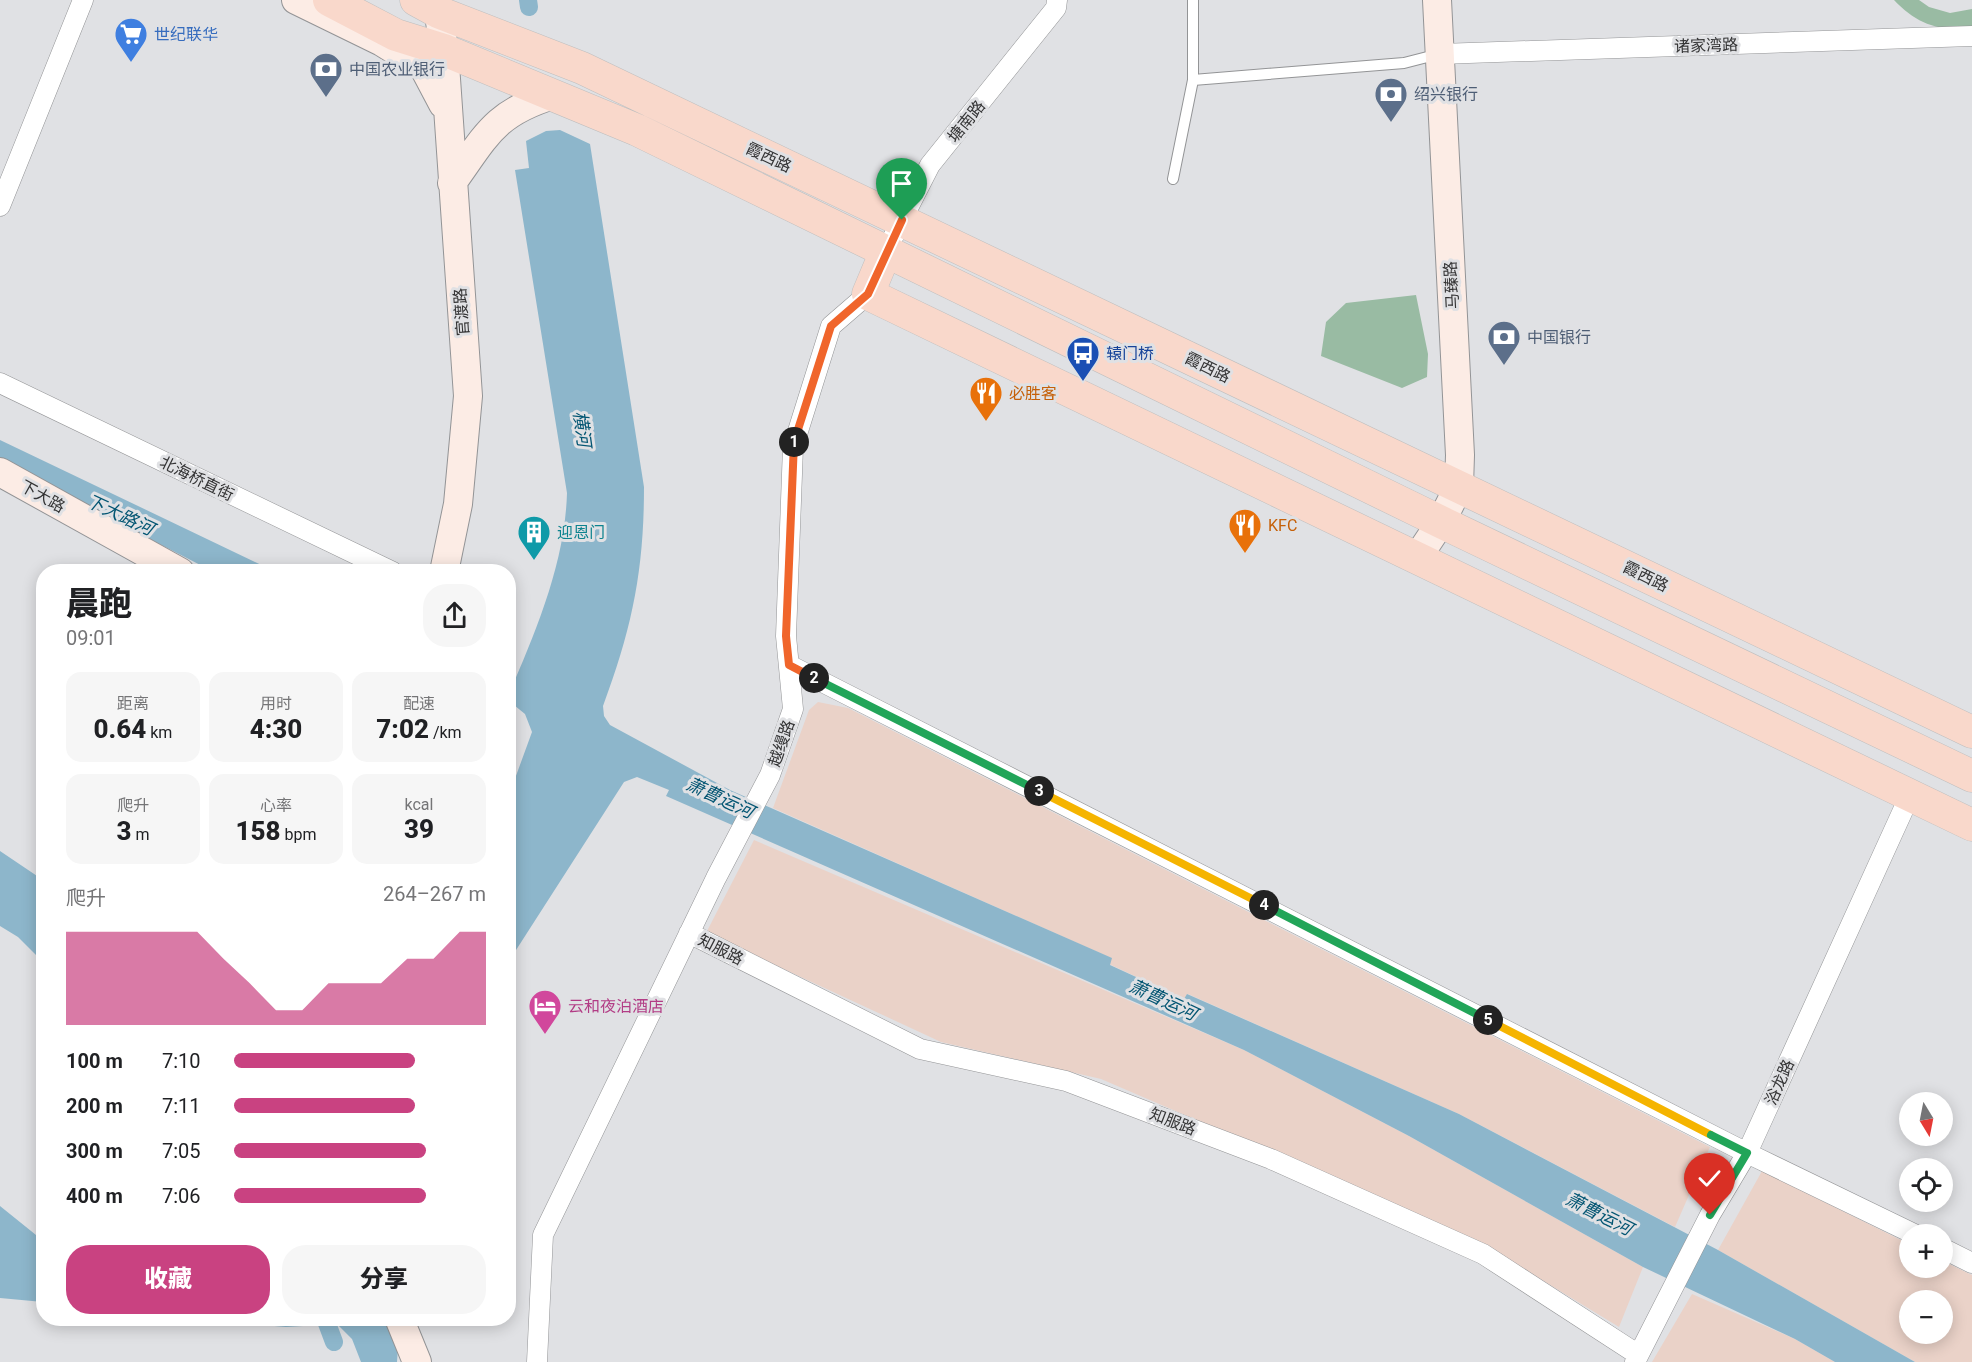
<!DOCTYPE html>
<html lang="zh">
<meta charset="utf-8">
<style>
body{margin:0;font-family:Roboto,"Noto Sans SC",sans-serif;background:#f6f6f6;color:#202124;height:100vh;display:flex;flex-direction:column;font-size:22px;white-space:nowrap}
*{box-sizing:border-box;margin:0}
p{font-size:20px;color:#757577}
.icon{flex:none;width:33px;height:33px;fill:none;stroke:currentColor;stroke-width:2;stroke-linecap:round;stroke-linejoin:round}
.map{position:relative;flex:1;overflow:hidden}
.sheet{position:absolute;left:36px;top:564px;width:480px;height:762px;display:flex;flex-direction:column;background:#fff;border-radius:24px;box-shadow:0 3px 15px #0003}
.sheet>*{flex:none}
.needle{width:39px;rotate:170deg}
.fabs{position:absolute;left:1899px;top:1092px;display:grid;gap:12px}
.fabs a{display:grid;place-items:center;width:54px;height:54px;border-radius:50%;background:#fff;box-shadow:0 3px 15px #0003;font-size:30px}
.pin{position:absolute;display:grid;place-items:center;width:51px;height:51px;color:#fff;margin:-62px -26px;border-radius:50% 50% 50% 0;rotate:-45deg;box-shadow:0 0 6px #0007}
.pin .icon{rotate:45deg}
.km{position:absolute;width:30px;height:30px;margin:-15px;border-radius:50%;background:#222;color:#fff;font-size:16px;line-height:30px;text-align:center}
.round{display:grid;place-items:center;flex:none;width:63px;height:63px;border-radius:24px;background:#f6f6f6}
.summary{display:flex;align-items:center;justify-content:space-between;height:102px;padding:0 30px}
h1{font-size:33px;font-weight:800;line-height:45px}
.figures{display:grid;grid-template-columns:repeat(3,1fr);gap:9px;height:102px;padding:6px 30px}
.figures div{display:grid;align-content:center;border-radius:15px;background:#f6f6f6;text-align:center}
.figures b{font-size:26px;font-weight:800}
.figures small{font-size:16px;font-weight:400}
.figures p{font-size:16px}
.chart{height:168px;padding:12px 30px}
.chart p{display:flex;justify-content:space-between}
.chart svg{width:100%;height:108px;margin-top:6px;fill:#c94281;opacity:.7}
.action{display:flex;gap:12px;margin-top:auto;padding:12px 30px}
.action a{flex:1;height:69px;border-radius:24px;background:#c94281;color:#fff;font-size:24px;font-weight:800;line-height:69px;text-align:center}
.action a+a{background:#f6f6f6;color:#202124}
ul{padding:0 30px;list-style:none;font-size:20px}
li{display:grid;grid-template-columns:96px 72px 1fr;align-items:center;height:45px}
li i{height:15px;border-radius:8px;background:#c94281}
.map>svg:first-child{display:block}
.commercial{fill:#ead2c8;fill-rule:evenodd}
.green{fill:#99bba3}
.water{fill:#8db6cb}
.lines{fill:none;stroke-linecap:round;stroke-linejoin:round}
.canal{stroke:#8db6cb;stroke-width:18}
.lane-casing{stroke:#939496;stroke-width:12}
.street-casing{stroke:#939496;stroke-width:21}
.secondary-casing{stroke:#939496;stroke-width:30}
.primary-casing{stroke:#bebebe;stroke-width:33}
.lane{stroke:#fff;stroke-width:10}
.street{stroke:#fff;stroke-width:20}
.secondary{stroke:#fcece5;stroke-width:28}
.primary{stroke:#f9d8cb;stroke-width:32}
.split-1-casing{stroke:#fff;stroke-width:12}
.split-2-casing{stroke:#fff;stroke-width:12}
.split-3-casing{stroke:#fff;stroke-width:12}
.split-4-casing{stroke:#fff;stroke-width:12}
.split-5-casing{stroke:#fff;stroke-width:12}
.split-6-casing{stroke:#fff;stroke-width:12}
.split-7-casing{stroke:#fff;stroke-width:12}
.split-1{stroke:#f0652b;stroke-width:8}
.split-2{stroke:#f0652b;stroke-width:8}
.split-3{stroke:#22a559;stroke-width:8}
.split-4{stroke:#f5b400;stroke-width:8}
.split-5{stroke:#22a559;stroke-width:8}
.split-6{stroke:#f5b400;stroke-width:8}
.split-7{stroke:#22a559;stroke-width:8}
.labels{text-anchor:middle;stroke-width:6;stroke-linejoin:round;paint-order:stroke}
.shop-label{font-size:16px;fill:#366cbe;stroke:#e0e1e4;text-anchor:start}
.street-label{font-size:16px;fill:#343435;stroke:#e0e1e4}
.service-label{font-size:16px;fill:#4e5e75;stroke:#e0e1e4;text-anchor:start}
.transit-label{font-size:16px;fill:#164399;stroke:#e0e1e4;text-anchor:start}
.food-label{font-size:16px;fill:#c56008;stroke:#e0e1e4;text-anchor:start}
.culture-label{font-size:16px;fill:#0d838f;stroke:#e0e1e4;text-anchor:start}
.hotel-label{font-size:16px;fill:#b23c85;stroke:#e0e1e4;text-anchor:start}
.water-label{font-size:18px;font-style:italic;fill:#045673;stroke:#e0e1e4}
</style>
<div class="map">
<svg width="1972" height="1362" viewBox="0 0 1972 1362">
<rect width="100%" height="100%" fill="#e0e1e4"/>
<!-- commercial -->
<path class="commercial" d="M818 702 848 708 1710 1147 1675 1227 1459 1114 1188 994 1184 999 1109 964 1111 958 773 808 809 710Z
M754 840 1244 1050 1409 1136 1643 1267 1619 1327 1478 1241 1101 1079 941 1042 706 933Z
M1762 1171 1909 1244 1910 1268H1942L1943 1261 1972 1275V1362H1915L1718 1250ZM1910 1300H1942V1334H1910Z
M1692 1294 1795 1339 1835 1362H1652Z"/>
<!-- green -->
<path class="green" d="M1894 0H1919L1929 7 1950 13 1972 9V28C1939 32 1917 24 1894 0Z
M1416 295 1428 354 1427 377 1402 388 1321 356 1326 322 1346 303Z"/>
<!-- water -->
<path class="water" d="M560 130 590 144 644 487C644 571 632 628 603 706L604 716 610 725 730 790 1112 958 1110 965 1184 999 1187 994 1459 1114 1718 1250 1915 1362H1835L1795 1339 1643 1267 1409 1136 1244 1050 666 796 669 790 637 777 624 782 509 961V795L532 732 525 714 509 701V694C536 631 565 563 567 493L515 170 529 168 526 141 546 131Z
M0 440 274 571H212L0 462Z
M0 851 43 880V962L18 937 0 926Z
M0 1206 36 1235 43 1238V1302L0 1298Z
M195 1319H400L397 1362H361L352 1339 337 1324 286 1327Z"/>
<g class="lines">
<!-- canal -->
<path class="canal" d="M528 0 529 7
M325 1318 334 1342"/>
<defs>
<path id="lane" d="M1193 80 1404 63 1439 54
M1173 179 1193 80V0"/>
<path id="street" d="M1440 54 1972 36
M0 206 83 0
M886 251 930 165 1056 8 1057 0
M0 383 393 572
M789 665 1747 1153 1914 1234
M689 933 920 1049 1066 1081 1271 1159 1483 1254 1637 1354
M1942 1248 1972 1263
M537 1362 543 1235 716 878 770 775 793 709 786 636 793 447 831 326 868 294
M1635 1362 1710 1215 1747 1153 1910 795"/>
<path id="secondary" d="M296 0 382 42 424 68 443 104
M437 0 444 50 468 396 458 504 444 572
M452 183C486 136 494 113 553 95
M0 472 180 572
M1417 558 1441 522 1459 486 1460 455 1437 0
M399 1318 417 1362"/>
<path id="primary" d="M329 0 396 35 444 50 637 130 1441 522 1972 776
M416 0 438 12 582 68 1972 732
M886 251 868 294 1972 825"/>
</defs>
<!-- lane casing -->
<use href="#lane" class="lane-casing"/>
<!-- street casing -->
<use href="#street" class="street-casing"/>
<!-- secondary casing -->
<use href="#secondary" class="secondary-casing"/>
<!-- primary casing -->
<use href="#primary" class="primary-casing"/>
<!-- lane -->
<use href="#lane" class="lane"/>
<!-- street -->
<use href="#street" class="street"/>
<!-- secondary -->
<use href="#secondary" class="secondary"/>
<!-- primary -->
<use href="#primary" class="primary"/>
</g>
<g class="lines">
<defs>
<path id="split-1" d="M794 442 831 326 868 294 902 220"/>
<path id="split-2" d="M794 442 786 636 789 665 814 678"/>
<path id="split-3" d="M814 678 1039 791"/>
<path id="split-4" d="M1039 791 1264 905"/>
<path id="split-5" d="M1264 905 1488 1020"/>
<path id="split-6" d="M1488 1020 1711 1135"/>
<path id="split-7" d="M1710 1215 1747 1153 1711 1135"/>
</defs>
<!-- split-1 casing -->
<use href="#split-1" class="split-1-casing"/>
<!-- split-2 casing -->
<use href="#split-2" class="split-2-casing"/>
<!-- split-3 casing -->
<use href="#split-3" class="split-3-casing"/>
<!-- split-4 casing -->
<use href="#split-4" class="split-4-casing"/>
<!-- split-5 casing -->
<use href="#split-5" class="split-5-casing"/>
<!-- split-6 casing -->
<use href="#split-6" class="split-6-casing"/>
<!-- split-7 casing -->
<use href="#split-7" class="split-7-casing"/>
<!-- split-1 -->
<use href="#split-1" class="split-1"/>
<!-- split-2 -->
<use href="#split-2" class="split-2"/>
<!-- split-3 -->
<use href="#split-3" class="split-3"/>
<!-- split-4 -->
<use href="#split-4" class="split-4"/>
<!-- split-5 -->
<use href="#split-5" class="split-5"/>
<!-- split-6 -->
<use href="#split-6" class="split-6"/>
<!-- split-7 -->
<use href="#split-7" class="split-7"/>
</g>
<!-- icons -->
<defs>
<symbol id="supermarket-pin" viewBox="-11 -11 22 30"><path d="M0 17L-7.5 6A9.5 9.5 0 1 1 7.5 6Z" fill="#3f7fe0" stroke="#e0e1e4"/><path d="M-6-5.5h2.5l.6 2H6L4.5 2H-2.5L-4.4-4H-6ZM-1.5 3.2a1.3 1.3 0 1 0 .1 0ZM3 3.2a1.3 1.3 0 1 0 .1 0Z" fill="#fff"/></symbol>
<symbol id="bank-pin" viewBox="-11 -11 22 30"><path d="M0 17L-7.5 6A9.5 9.5 0 1 1 7.5 6Z" fill="#5c6f8a" stroke="#e0e1e4"/><path d="M-6-4H6V4H-6ZM0-2.3a2.3 2.3 0 1 0 0 4.6a2.3 2.3 0 1 0 0-4.6Z" fill="#fff"/></symbol>
<symbol id="bus-pin" viewBox="-11 -11 22 30"><path d="M0 17L-7.5 6A9.5 9.5 0 1 1 7.5 6Z" fill="#1a4fb4" stroke="#e0e1e4"/><path d="M-5-6H5V4H4V6H2V4H-2V6H-4V4H-5ZM-3.5-4V0h7V-4ZM-3.5 1.2v1.5H-2V1.2ZM2 1.2v1.5H3.5V1.2Z" fill="#fff"/></symbol>
<symbol id="restaurant-pin" viewBox="-11 -11 22 30"><path d="M0 17L-7.5 6A9.5 9.5 0 1 1 7.5 6Z" fill="#e8710a" stroke="#e0e1e4"/><path d="M-5-6h1v4h1v-4h1v4h1v-4h1v5L-1.5 .5V6h-2V.5L-5-1ZM5-6V6H3V1.5H1.5Q1.5-4 5-6Z" fill="#fff"/></symbol>
<symbol id="building-pin" viewBox="-11 -11 22 30"><path d="M0 17L-7.5 6A9.5 9.5 0 1 1 7.5 6Z" fill="#0f9aa8" stroke="#e0e1e4"/><path d="M-4-6H4V6H1V3H-1V6H-4ZM-2.5-4.3h1.7v1.8h-1.7ZM.8-4.3h1.7v1.8H.8ZM-2.5-1h1.7V.8h-1.7ZM.8-1h1.7V.8H.8Z" fill="#fff"/></symbol>
<symbol id="hotel-pin" viewBox="-11 -11 22 30"><path d="M0 17L-7.5 6A9.5 9.5 0 1 1 7.5 6Z" fill="#d1479c" stroke="#e0e1e4"/><path d="M-6-4.5h1.5V1H6V5H4.5V3h-9V5H-6ZM-4 0a1.8 1.8 0 1 1 3.6 0ZM.5 0V-2.5h3Q6-2.5 6 0Z" fill="#fff"/></symbol>
</defs>
<g fill-rule="evenodd">
<use href="#supermarket-pin" x="112" y="15" width="38" height="52"/>
<use href="#bank-pin" x="307" y="50" width="38" height="52"/>
<use href="#bank-pin" x="1372" y="75" width="38" height="52"/>
<use href="#bank-pin" x="1485" y="318" width="38" height="52"/>
<use href="#bus-pin" x="1064" y="334" width="38" height="52"/>
<use href="#restaurant-pin" x="967" y="374" width="38" height="52"/>
<use href="#restaurant-pin" x="1226" y="506" width="38" height="52"/>
<use href="#building-pin" x="515" y="513" width="38" height="52"/>
<use href="#hotel-pin" x="526" y="987" width="38" height="52"/>
</g>
<g class="labels">
<!-- shop labels -->
<g class="shop-label">
<text x="154" y="40">世纪联华</text>
</g>
<!-- street labels -->
<g class="street-label">
<text transform="translate(1706 45) rotate(-2)" y="6">诸家湾路</text>
<text transform="translate(966 121) rotate(-51)" y="6">塘南路</text>
<text transform="translate(769 157) rotate(25)" y="6">霞西路</text>
<text transform="translate(1451 285) rotate(-93)" y="6">马臻路</text>
<text transform="translate(461 312) rotate(-94)" y="6">官渡路</text>
<text transform="translate(1208 367) rotate(26)" y="6">霞西路</text>
<text transform="translate(197 478) rotate(26)" y="6">北海桥直街</text>
<text transform="translate(43 496) rotate(29)" y="6">下大路</text>
<text transform="translate(1646 576) rotate(26)" y="6">霞西路</text>
<text transform="translate(781 743) rotate(-71)" y="6">越缦路</text>
<text transform="translate(721 949) rotate(27)" y="6">知服路</text>
<text transform="translate(1779 1082) rotate(-66)" y="6">浴龙路</text>
<text transform="translate(1173 1121) rotate(21)" y="6">知服路</text>
</g>
<!-- service labels -->
<g class="service-label">
<text x="349" y="75">中国农业银行</text>
<text x="1414" y="100">绍兴银行</text>
<text x="1527" y="343">中国银行</text>
</g>
<!-- transit labels -->
<g class="transit-label">
<text x="1106" y="359">辕门桥</text>
</g>
<!-- food labels -->
<g class="food-label">
<text x="1009" y="399">必胜客</text>
<text x="1268" y="531">KFC</text>
</g>
<!-- culture labels -->
<g class="culture-label">
<text x="557" y="538">迎恩门</text>
</g>
<!-- hotel labels -->
<g class="hotel-label">
<text x="568" y="1012">云和夜泊酒店</text>
</g>
<!-- water labels -->
<g class="water-label">
<text transform="translate(582 429) rotate(82)" y="6">横河</text>
<text transform="translate(120 515) rotate(25)" y="6">下大路河</text>
<text transform="translate(720 798) rotate(25)" y="6">萧曹运河</text>
<text transform="translate(1163 1000) rotate(25)" y="6">萧曹运河</text>
<text transform="translate(1599 1214) rotate(27)" y="6">萧曹运河</text>
</g>
</g>
</svg>
<div class="fabs">
<a><svg class="needle" viewBox="-14 -14 28 28"><path d="M0-13l5 13h-10z" fill="#e53935"/><path d="M0 13l5-13h-10z" fill="#757577"/></svg></a>
<a><svg class="icon" aria-label="locate" viewBox="0 0 24 24"><circle cx="12" cy="12" r="6"/><path d="M12 2v4M12 18v4M2 12h4M18 12h4"/></svg></a>
<a>+</a>
<a>−</a>
</div>
<div class="pin" style="left:902px;top:220px;background:#1e9e55"><svg class="icon" aria-label="arrive" viewBox="0 0 24 24"><path d="M6 21V4h12l-3 4 3 4H6"/></svg></div>
<div class="pin" style="left:1710px;top:1215px;background:#d93025"><svg class="icon" aria-label="check" viewBox="0 0 24 24"><path d="M5 12l5 5 9-10"/></svg></div>
<b class="km" style="left:794px;top:442px">1</b>
<b class="km" style="left:814px;top:678px">2</b>
<b class="km" style="left:1039px;top:791px">3</b>
<b class="km" style="left:1264px;top:905px">4</b>
<b class="km" style="left:1488px;top:1020px">5</b>
<section class="sheet">
<div class="summary"><div><h1>晨跑</h1><p>09:01</p></div><a class="round"><svg class="icon" aria-label="share" viewBox="0 0 24 24"><path d="M12 15V3M7 8l5-5 5 5M5 13v7h14v-7"/></svg></a></div>
<div class="figures">
<div><p>距离</p><b>0.64<small> km</small></b></div>
<div><p>用时</p><b>4:30</b></div>
<div><p>配速</p><b>7:02<small> /km</small></b></div>
</div>
<div class="figures">
<div><p>爬升</p><b>3<small> m</small></b></div>
<div><p>心率</p><b>158<small> bpm</small></b></div>
<div><p>kcal</p><b>39</b></div>
</div>
<div class="chart"><p><span>爬升</span>264–267 m</p>
<svg viewBox="0 0 160 44" preserveAspectRatio="none"><path d="M0 44V6L10 6L20 6L30 6L40 6L50 6L60 17L70 27L80 38L90 38L100 27L110 27L120 27L130 17L140 17L150 6L160 6V44z"/></svg>
</div>
<ul>
<li><b>100 m</b>7:10<i style="width:72%"></i></li>
<li><b>200 m</b>7:11<i style="width:72%"></i></li>
<li><b>300 m</b>7:05<i style="width:76%"></i></li>
<li><b>400 m</b>7:06<i style="width:76%"></i></li>
</ul>
<div class="action"><a>收藏</a><a>分享</a></div>
</section>
</div>
